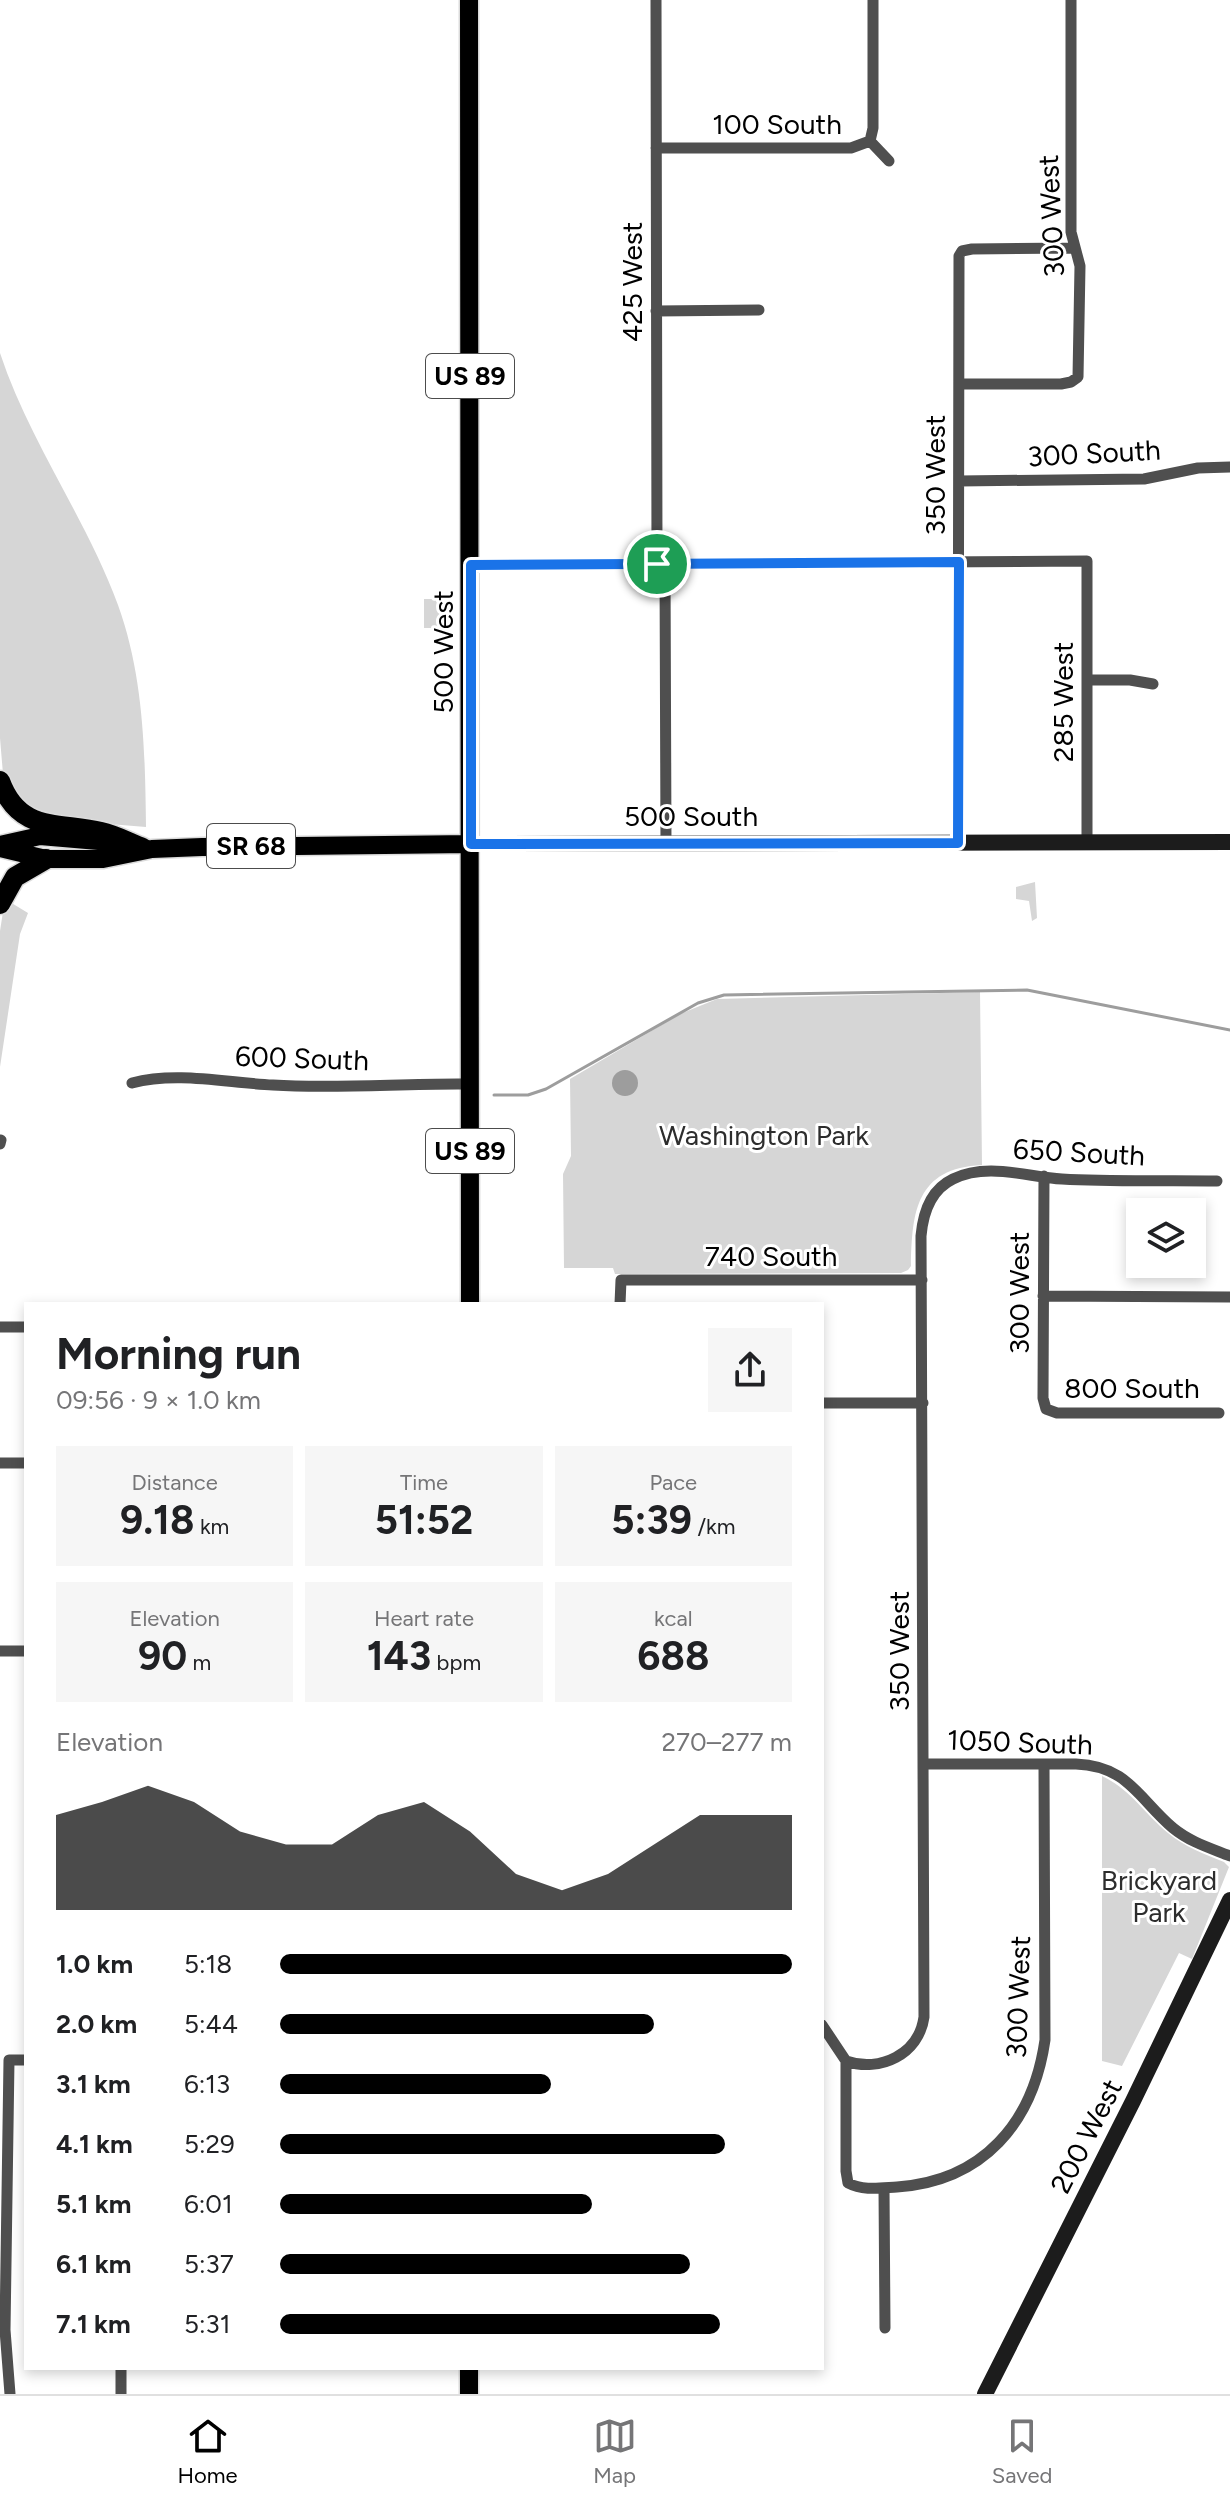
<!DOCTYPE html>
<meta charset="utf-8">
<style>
body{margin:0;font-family:Figtree,sans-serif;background:#f6f6f6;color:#202124;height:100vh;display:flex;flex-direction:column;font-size:30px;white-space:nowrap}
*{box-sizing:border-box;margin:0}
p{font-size:26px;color:#757577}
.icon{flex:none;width:44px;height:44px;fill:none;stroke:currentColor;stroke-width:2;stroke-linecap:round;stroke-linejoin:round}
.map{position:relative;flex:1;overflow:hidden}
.drawer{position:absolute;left:24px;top:1302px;width:800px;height:1068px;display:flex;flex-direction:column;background:#fff;border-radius:0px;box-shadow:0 4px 12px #0003}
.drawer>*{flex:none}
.controls{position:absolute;left:1126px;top:1198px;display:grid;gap:16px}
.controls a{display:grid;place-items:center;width:80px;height:80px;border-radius:0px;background:#fff;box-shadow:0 4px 12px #0003;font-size:40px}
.pin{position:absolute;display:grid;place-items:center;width:68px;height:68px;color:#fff;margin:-34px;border:4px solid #fff;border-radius:50%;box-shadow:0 2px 8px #0007}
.round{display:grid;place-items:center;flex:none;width:84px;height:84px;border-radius:0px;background:#f6f6f6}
.headline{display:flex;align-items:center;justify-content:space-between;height:136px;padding:0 32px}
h1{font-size:44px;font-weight:700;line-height:60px}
.stats{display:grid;grid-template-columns:repeat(3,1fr);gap:12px;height:136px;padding:8px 32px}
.stats div{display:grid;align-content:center;border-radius:0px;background:#f6f6f6;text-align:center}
.stats b{font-size:40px;font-weight:700}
.stats small{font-size:22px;font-weight:400}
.stats p{font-size:22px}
.chart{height:224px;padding:16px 32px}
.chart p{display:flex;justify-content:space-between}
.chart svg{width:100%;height:144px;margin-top:8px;fill:#000;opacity:.7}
ul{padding:0 32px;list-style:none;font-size:26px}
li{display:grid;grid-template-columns:128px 96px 1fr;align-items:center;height:60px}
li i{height:20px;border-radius:10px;background:#000}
.menu{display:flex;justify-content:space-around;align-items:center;height:112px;border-top:2px solid #e0e0e0;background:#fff;font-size:22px;color:#757577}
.menu a{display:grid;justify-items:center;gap:4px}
.menu .on{color:#000}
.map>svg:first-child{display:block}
.green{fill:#d6d6d6}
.water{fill:#9d9d9d}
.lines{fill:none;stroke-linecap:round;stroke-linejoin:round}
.stream{stroke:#9d9d9d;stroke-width:3}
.primary-casing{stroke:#dbdbdb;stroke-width:21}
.highway-casing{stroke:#dbdbdb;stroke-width:23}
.street{stroke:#4f4f4f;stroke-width:11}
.secondary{stroke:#1c1c1c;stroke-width:16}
.primary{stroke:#000;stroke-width:18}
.highway{stroke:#000;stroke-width:20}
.route-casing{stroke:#fff;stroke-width:16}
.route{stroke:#1a73e8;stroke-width:10}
.labels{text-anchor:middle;stroke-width:6;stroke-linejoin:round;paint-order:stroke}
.shield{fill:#fff;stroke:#4c4c4c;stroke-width:2}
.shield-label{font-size:26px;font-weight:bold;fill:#000}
.street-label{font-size:28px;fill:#000;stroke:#fff}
.park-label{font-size:28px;fill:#2d2d2d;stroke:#fff}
</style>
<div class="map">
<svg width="1230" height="2394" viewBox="0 0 1230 2394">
<rect width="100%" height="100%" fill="#fff"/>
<!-- green -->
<path class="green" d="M0 353C29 441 86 518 118 605 144 677 145 752 146 827L60 820 24 807 3 774 0 738Z
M424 599H450L449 628H424Z
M1035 882 1037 918 1032 921 1029 901 1016 899V887Z
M5 899 28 913 20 934 0 1067V931Z
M980 992 982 1165C916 1168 912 1212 911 1266L908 1270 901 1273 615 1274 613 1268H564L563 1174 571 1156 570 1079 680 1014 717 999Z
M1102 1776C1130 1789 1145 1814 1168 1833 1185 1847 1204 1854 1224 1862L1229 1867 1192 1959 1179 1953 1122 2066 1102 2061Z"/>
<!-- water -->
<path class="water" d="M612 1083a13 13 0 1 1 26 0a13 13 0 1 1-26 0Z"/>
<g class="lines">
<!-- stream -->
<path class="stream" d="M494 1095H528L546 1089 698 1003 724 995 1027 990 1230 1030"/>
<defs>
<path id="primary" d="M469 0 470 1304
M0 845 40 836 110 842
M0 848 46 859H103L152 849 202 847 471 844
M469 2394V2368"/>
<path id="highway" d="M0 781C19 833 58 822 101 832 115 835 130 843 143 848
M0 904 15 877 46 859"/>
</defs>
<!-- primary casing -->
<use href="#primary" class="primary-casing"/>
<!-- highway casing -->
<use href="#highway" class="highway-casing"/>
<!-- street -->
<path class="street" d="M656 0 657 564
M870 141 873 128V0
M656 148H851L870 141 889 161
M656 311 759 310
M959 384H1061L1071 382 1078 377 1080 266 1071 232V0
M959 481 1144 479 1198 468 1230 467
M665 564 666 844
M471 565 1087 561V843
M1087 680H1130L1153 684
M958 843 959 256 962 251 972 249 1074 248
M132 1083C177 1071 227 1083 273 1085 338 1089 405 1083 470 1084
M0 1144 1 1140
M1044 1176 1043 1398 1046 1409 1057 1413H1219
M1043 1296 1230 1297
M620 1304 621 1280H922
M0 1327H26
M822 1403H923
M0 1463H26
M0 1651H26
M923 1764H1076C1128 1766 1138 1798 1173 1828 1190 1842 1210 1848 1230 1856
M822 2025 846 2061V2171L848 2183C863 2191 880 2188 897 2187 983 2181 1033 2123 1045 2040L1044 1764
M846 2061C880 2073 919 2054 924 2017L921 1236C923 1213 930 1190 953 1179 987 1162 1027 1177 1062 1179 1114 1182 1166 1180 1217 1181
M884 2188 885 2328
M10 2394 5 2330 9 2060H26
M121 2394V2368"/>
<!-- secondary -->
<path class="secondary" d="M471 844 1230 842
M985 2394 1133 2101 1230 1900"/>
<!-- primary -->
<use href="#primary" class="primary"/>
<!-- highway -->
<use href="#highway" class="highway"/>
</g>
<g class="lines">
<defs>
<path id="route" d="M959 562 958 843 471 844V565Z"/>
</defs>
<!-- route casing -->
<use href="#route" class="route-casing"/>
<!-- route -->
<use href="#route" class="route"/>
</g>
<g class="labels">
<!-- shield labels -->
<g class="shield">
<rect x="426" y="354" width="88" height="44" rx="6"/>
<rect x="207" y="824" width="88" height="44" rx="6"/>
<rect x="426" y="1129" width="88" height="44" rx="6"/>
</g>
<g class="shield-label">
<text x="470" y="385">US 89</text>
<text x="251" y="855">SR 68</text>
<text x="470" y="1160">US 89</text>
</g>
<!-- street labels -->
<g class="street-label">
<text x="777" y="134">100 South</text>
<text transform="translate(1051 216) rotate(-93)" y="10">300 West</text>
<text transform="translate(632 282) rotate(-90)" y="10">425 West</text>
<text transform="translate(1094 453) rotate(-3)" y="10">300 South</text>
<text transform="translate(935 475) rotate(-90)" y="10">350 West</text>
<text transform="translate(443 652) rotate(-90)" y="10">500 West</text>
<text transform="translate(1063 702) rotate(-90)" y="10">285 West</text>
<text x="691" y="826">500 South</text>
<text transform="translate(302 1058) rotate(2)" y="10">600 South</text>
<text transform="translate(1079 1152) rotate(3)" y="10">650 South</text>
<text x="771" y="1266">740 South</text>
<text transform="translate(1019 1293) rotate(-90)" y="10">300 West</text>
<text x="1132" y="1398">800 South</text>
<text transform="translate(899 1651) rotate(-90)" y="10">350 West</text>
<text transform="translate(1020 1742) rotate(2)" y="10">1050 South</text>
<text transform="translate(1018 1997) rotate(-88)" y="10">300 West</text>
<text transform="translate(1086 2136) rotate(-63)" y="10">200 West</text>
</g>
<!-- park labels -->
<g class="park-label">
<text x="764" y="1145">Washington Park</text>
<text x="1159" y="1890">Brickyard<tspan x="1159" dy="32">Park</tspan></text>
</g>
</g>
</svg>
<div class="controls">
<a><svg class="icon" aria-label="layers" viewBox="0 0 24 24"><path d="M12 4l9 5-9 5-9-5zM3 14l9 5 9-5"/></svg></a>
</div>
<div class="pin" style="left:657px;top:564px;background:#1e9e55"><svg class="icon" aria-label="arrive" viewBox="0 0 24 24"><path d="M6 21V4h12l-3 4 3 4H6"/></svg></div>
<section class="drawer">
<div class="headline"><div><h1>Morning run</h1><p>09:56 · 9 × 1.0 km</p></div><a class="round"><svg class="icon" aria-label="share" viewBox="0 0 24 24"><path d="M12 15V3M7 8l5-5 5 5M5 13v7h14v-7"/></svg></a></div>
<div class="stats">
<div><p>Distance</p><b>9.18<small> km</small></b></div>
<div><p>Time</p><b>51:52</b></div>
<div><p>Pace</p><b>5:39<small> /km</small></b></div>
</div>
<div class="stats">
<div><p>Elevation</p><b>90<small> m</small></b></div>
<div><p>Heart rate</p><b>143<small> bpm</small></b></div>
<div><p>kcal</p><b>688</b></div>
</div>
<div class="chart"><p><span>Elevation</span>270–277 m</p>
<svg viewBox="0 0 160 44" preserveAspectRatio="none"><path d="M0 44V15L10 11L20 6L30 11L40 20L50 24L60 24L70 15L80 11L90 20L100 33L110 38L120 33L130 24L140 15L150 15L160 15V44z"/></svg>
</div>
<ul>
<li><b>1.0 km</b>5:18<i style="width:100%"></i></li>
<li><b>2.0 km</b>5:44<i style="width:73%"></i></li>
<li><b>3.1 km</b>6:13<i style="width:53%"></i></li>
<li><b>4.1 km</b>5:29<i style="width:87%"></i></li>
<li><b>5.1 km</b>6:01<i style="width:61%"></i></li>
<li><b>6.1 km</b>5:37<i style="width:80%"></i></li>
<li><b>7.1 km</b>5:31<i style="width:86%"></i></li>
</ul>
</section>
</div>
<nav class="menu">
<a class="on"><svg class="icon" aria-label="home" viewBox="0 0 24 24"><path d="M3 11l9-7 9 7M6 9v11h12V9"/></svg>Home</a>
<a><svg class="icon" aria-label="map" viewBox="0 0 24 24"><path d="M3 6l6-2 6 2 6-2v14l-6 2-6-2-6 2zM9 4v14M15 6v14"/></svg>Map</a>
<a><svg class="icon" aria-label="saved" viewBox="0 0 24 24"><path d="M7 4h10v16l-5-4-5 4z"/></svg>Saved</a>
</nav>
